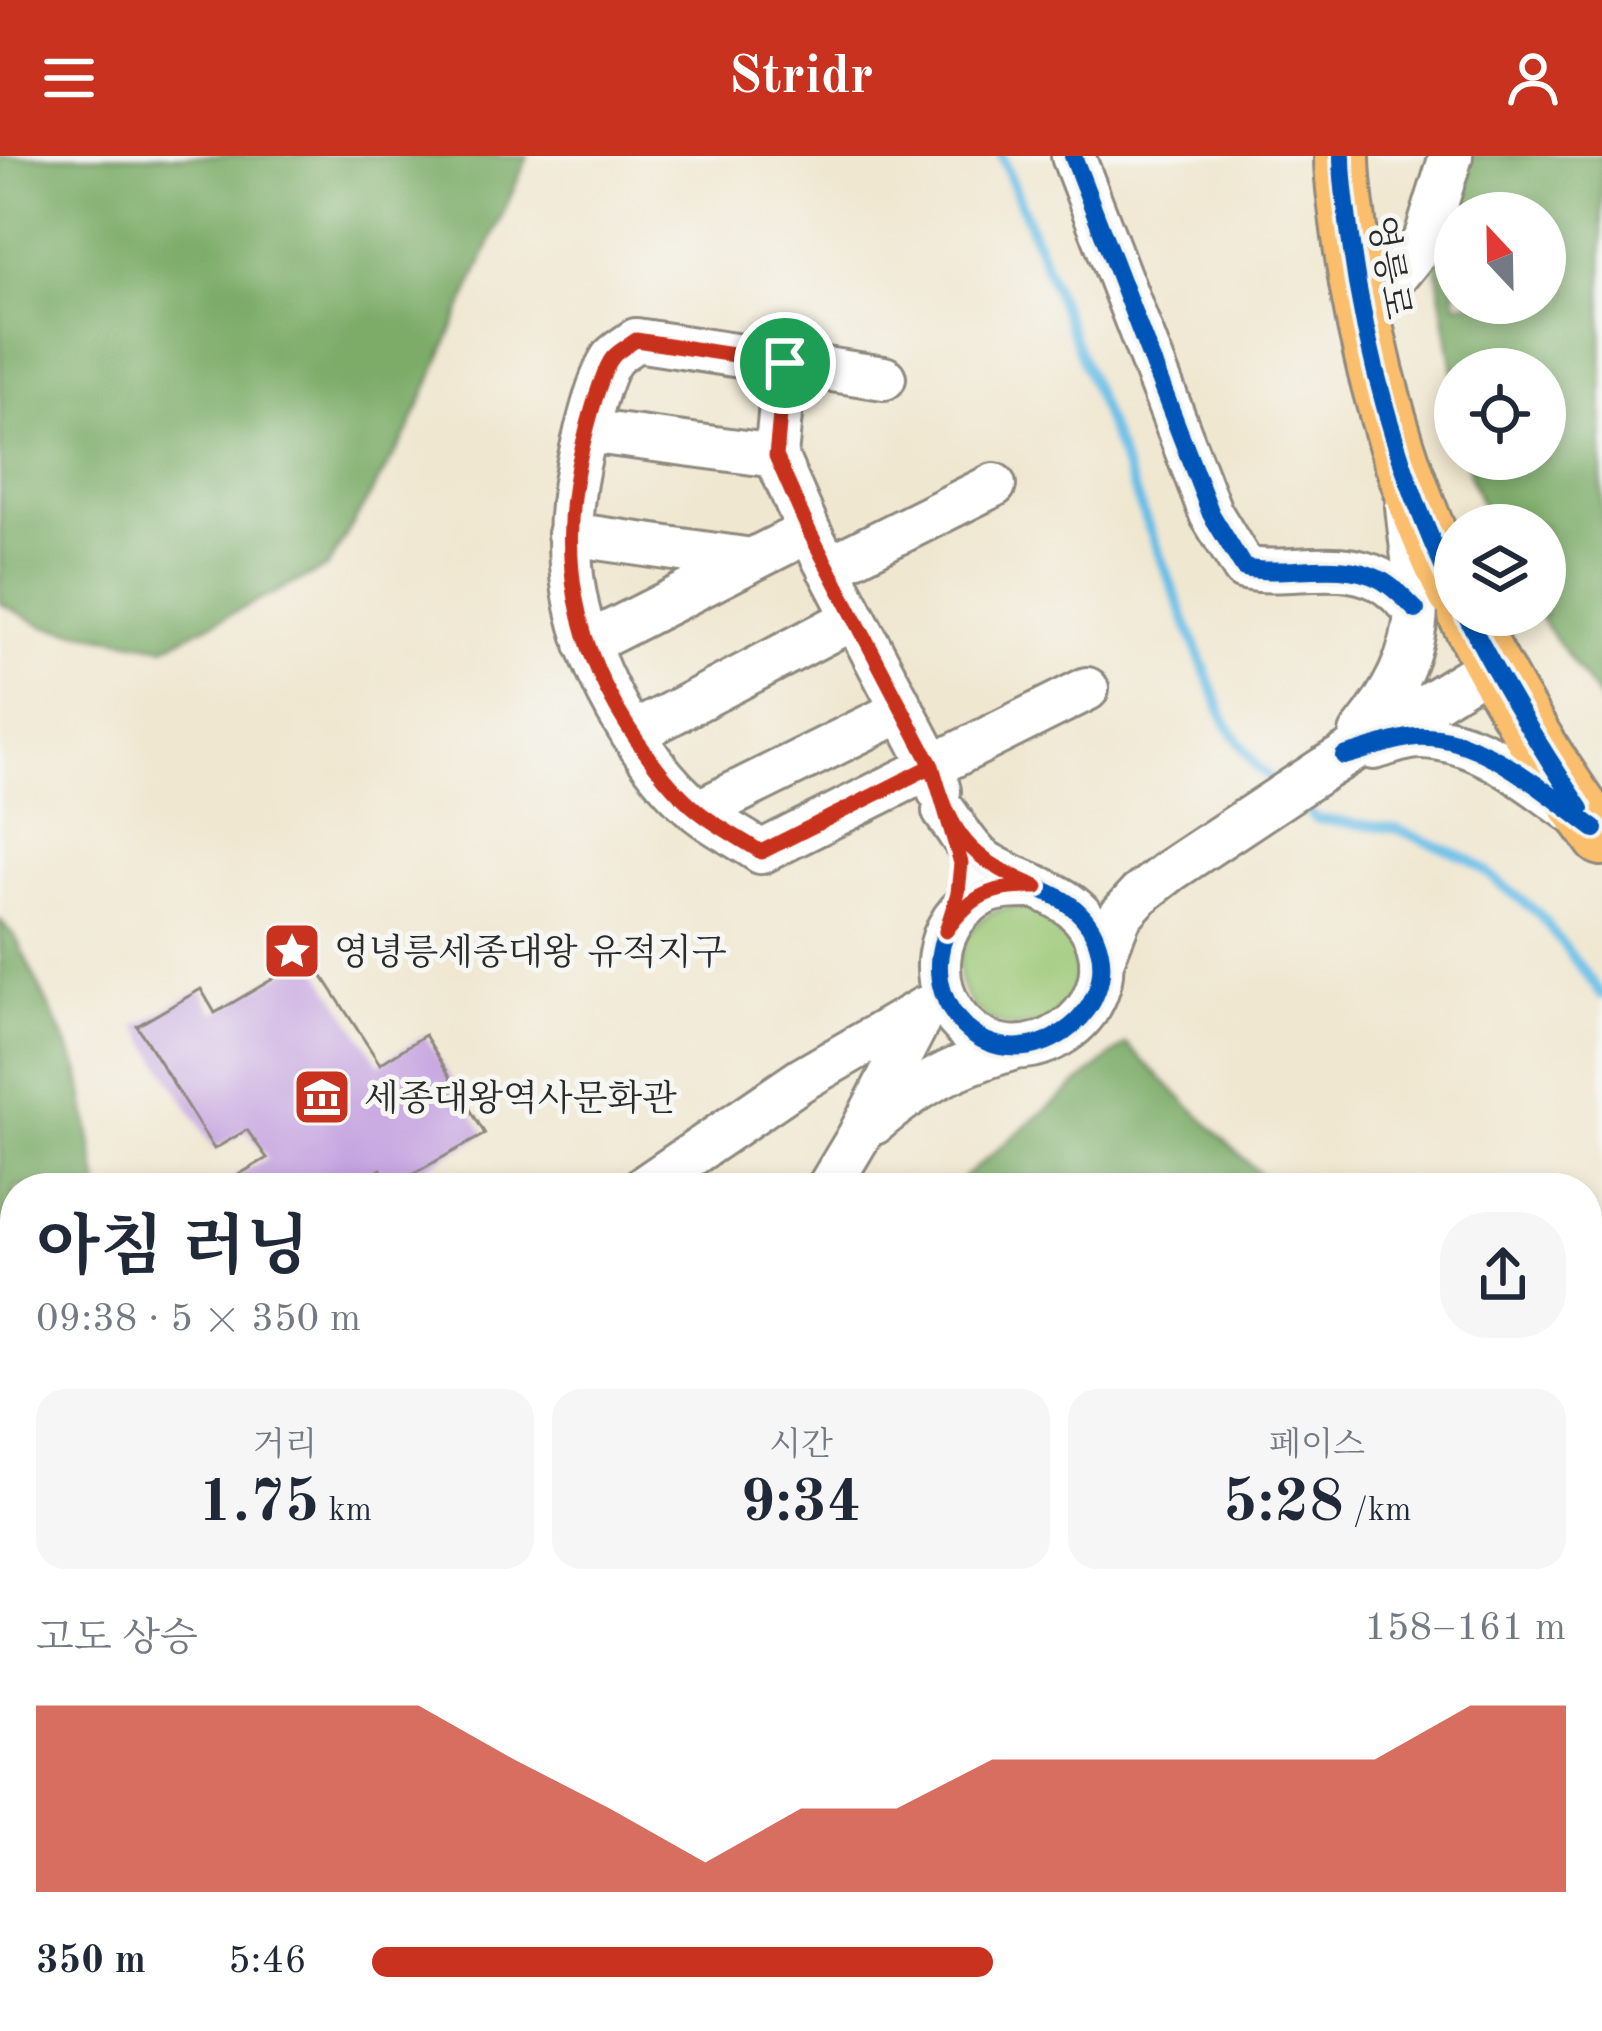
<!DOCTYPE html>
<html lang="ko">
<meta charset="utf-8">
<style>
body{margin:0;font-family:"Old Standard TT","Noto Serif KR",serif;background:#f6f6f7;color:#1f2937;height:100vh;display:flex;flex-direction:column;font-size:45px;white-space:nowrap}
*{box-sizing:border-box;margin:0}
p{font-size:39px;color:#747a83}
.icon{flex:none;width:66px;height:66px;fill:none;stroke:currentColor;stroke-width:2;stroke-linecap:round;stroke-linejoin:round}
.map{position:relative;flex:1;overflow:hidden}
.panel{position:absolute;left:0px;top:1017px;width:1602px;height:858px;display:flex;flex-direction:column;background:#fff;border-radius:48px 48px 0 0;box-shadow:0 6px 18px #0003}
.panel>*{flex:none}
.needle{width:78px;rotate:338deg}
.tools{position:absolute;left:1434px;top:36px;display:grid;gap:24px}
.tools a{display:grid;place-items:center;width:132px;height:132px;border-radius:50%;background:#fff;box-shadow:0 6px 18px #0003;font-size:60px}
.pin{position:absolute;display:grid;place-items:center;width:102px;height:102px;color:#fff;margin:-51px;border:6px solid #fff;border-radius:50%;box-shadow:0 3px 12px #0007}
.round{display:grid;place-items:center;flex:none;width:126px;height:126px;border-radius:48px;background:#f6f6f7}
.overview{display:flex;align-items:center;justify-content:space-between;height:204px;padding:0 36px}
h1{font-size:66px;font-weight:700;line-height:90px}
.metrics{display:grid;grid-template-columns:repeat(3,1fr);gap:18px;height:204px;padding:12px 36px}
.metrics div{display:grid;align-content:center;border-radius:30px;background:#f6f6f7;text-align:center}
.metrics b{font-size:60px;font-weight:700}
.metrics small{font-size:33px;font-weight:400}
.metrics p{font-size:33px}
.chart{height:336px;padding:24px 36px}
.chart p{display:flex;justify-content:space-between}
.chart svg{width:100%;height:216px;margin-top:12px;fill:#c8321e;opacity:.7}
ul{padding:0 36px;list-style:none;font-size:39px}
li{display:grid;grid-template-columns:192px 144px 1fr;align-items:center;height:90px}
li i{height:30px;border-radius:15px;background:#c8321e}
header{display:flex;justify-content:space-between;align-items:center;height:156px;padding:0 36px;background:#c8321e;color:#fff;font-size:54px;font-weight:700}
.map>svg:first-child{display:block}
.green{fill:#9bc876;stroke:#637a50;stroke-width:3}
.forest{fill:#7cac67;stroke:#546c49;stroke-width:3;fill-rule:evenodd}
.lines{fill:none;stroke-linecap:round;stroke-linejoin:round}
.stream{stroke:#69bee6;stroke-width:10}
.building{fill:#c29fdf}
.minor-casing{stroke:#8e897e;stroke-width:48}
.major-casing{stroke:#8e897e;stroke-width:60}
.minor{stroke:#fff;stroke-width:42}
.major{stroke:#fabe6d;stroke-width:54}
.cycleway-casing{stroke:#f6f6f2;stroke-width:26}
.cycleway{stroke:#0057b8;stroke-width:18}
.route-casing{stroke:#fff;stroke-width:24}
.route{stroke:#c8321e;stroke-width:15}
.labels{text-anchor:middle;stroke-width:10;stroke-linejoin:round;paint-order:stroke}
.street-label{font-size:36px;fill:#2b2b2b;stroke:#f6f6f2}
.poi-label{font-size:36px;fill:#2b2b2b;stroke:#f6f6f2;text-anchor:start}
</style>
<header><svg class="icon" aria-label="menu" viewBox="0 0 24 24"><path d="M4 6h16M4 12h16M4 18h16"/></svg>Stridr<svg class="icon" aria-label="person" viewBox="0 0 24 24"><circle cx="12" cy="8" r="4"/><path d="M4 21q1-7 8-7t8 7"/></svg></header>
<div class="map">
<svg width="1602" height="1875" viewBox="0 0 1602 1875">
<rect width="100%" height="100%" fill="#f6f6f2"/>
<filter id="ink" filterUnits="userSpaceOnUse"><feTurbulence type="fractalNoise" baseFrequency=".00833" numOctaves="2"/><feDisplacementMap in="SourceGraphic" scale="24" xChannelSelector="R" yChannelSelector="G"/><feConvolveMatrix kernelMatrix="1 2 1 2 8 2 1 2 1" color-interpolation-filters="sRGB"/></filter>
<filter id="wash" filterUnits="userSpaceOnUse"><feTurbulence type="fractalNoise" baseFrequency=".004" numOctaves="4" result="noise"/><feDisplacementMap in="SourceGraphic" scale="48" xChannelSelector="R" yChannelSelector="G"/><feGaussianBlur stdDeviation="2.7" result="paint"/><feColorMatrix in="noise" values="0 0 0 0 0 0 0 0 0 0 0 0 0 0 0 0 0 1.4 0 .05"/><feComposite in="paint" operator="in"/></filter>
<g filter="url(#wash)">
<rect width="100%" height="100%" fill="#f0e7d0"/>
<!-- green -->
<path class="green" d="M959 811a60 60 0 1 1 120 0a60 60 0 1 1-120 0Z"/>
<!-- forest -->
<path class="forest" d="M0 0H528L408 276 327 411 164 491 44 470 0 447Z
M1440 0H1602V547L1538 459H1545V369H1490L1471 323 1467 303H1545V213H1455V226L1436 109ZM1455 57H1545V147H1455Z
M0 764 16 782 79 914 99 1032H15V1330L0 1343Z
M1126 888 1274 1032H951Z
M1587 1609 1602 1619V1875H714L717 1860H1587Z"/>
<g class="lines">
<!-- stream -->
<path class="stream" d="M1002 0 1226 567 1257 611 1280 631
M1294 644 1316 663 1397 673 1471 704 1539 758 1602 839"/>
</g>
<g id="blocks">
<!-- building -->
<path class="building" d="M310 801 380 908 425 879 485 978 391 1030 381 1013 350 1032H216L267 1002 247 974 214 993 137 870 201 833 215 857Z"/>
</g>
</g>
<g filter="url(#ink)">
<use href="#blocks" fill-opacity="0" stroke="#8e897e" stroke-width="3"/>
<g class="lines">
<defs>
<path id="minor" d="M1073 0 1211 358 1244 412C1288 421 1337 402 1379 423 1393 430 1405 443 1416 454
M1364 159 1425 84 1451 0
M785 207 776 300 809 375 932 610 939 635
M884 222 636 184C629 189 619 195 613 201 601 215 588 268 583 288 556 394 571 478 628 571 647 602 670 633 699 656 718 671 741 682 761 696L1087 533
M586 275 776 300
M569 378 752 404
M828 412 994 329
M587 488 809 375
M632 578 854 462
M1361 578C1390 542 1415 501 1416 452 1417 419 1410 383 1407 350
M1374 592C1388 588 1405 581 1420 581 1481 582 1530 626 1577 659
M699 655 903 554
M944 655C956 671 968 694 984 705 1021 731 1075 734 1095 780 1128 858 1023 928 964 870 924 831 933 763 983 738 1000 730 1018 731 1037 731
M1101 808 1120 760 1139 739 1171 714 1325 612 1491 509
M874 967C922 926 954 910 1015 892
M643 1032 801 924 925 852
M828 1032 859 980 924 854
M0 1471 15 1461
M669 1875 672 1860"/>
<path id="major" d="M1342 0C1342 25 1346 49 1349 73 1364 195 1401 326 1455 436
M1466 459C1505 537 1550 613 1602 682"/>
</defs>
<!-- minor casing -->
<use href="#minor" class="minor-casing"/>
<!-- major casing -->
<use href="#major" class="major-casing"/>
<!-- minor -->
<use href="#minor" class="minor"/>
<!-- major -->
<use href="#major" class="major"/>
<defs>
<path id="cycleway" d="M1073 0 1211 358 1244 412C1288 421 1337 402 1379 423 1393 430 1405 443 1416 454
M1342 0C1342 25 1346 49 1349 73 1364 195 1401 326 1455 436
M1466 459C1500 527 1539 590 1581 653
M1344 600C1367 594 1393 583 1416 581 1480 577 1546 637 1595 673
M944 655C956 671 968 694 984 705 1021 731 1075 734 1095 780 1128 858 1023 928 964 870 924 831 933 763 983 738 1000 730 1018 731 1037 731"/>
</defs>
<!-- cycleway casing -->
<use href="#cycleway" class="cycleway-casing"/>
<!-- cycleway -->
<use href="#cycleway" class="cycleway"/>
</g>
</g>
<g class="lines" filter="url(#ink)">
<defs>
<path id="route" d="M785 207 636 184C629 189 619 194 613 201 601 215 588 268 583 288 555 397 574 494 638 586 656 611 674 636 699 656 718 671 741 683 761 696L932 610C952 682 969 702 1037 731 993 730 972 738 946 775L958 737 961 707 932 610 809 375 776 300 785 207"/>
</defs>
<!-- route casing -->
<use href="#route" class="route-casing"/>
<!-- route -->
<use href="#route" class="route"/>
</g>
<!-- icons -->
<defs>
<symbol id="sight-square" viewBox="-11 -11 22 22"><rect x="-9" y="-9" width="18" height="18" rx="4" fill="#c8321e" stroke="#f6f6f2"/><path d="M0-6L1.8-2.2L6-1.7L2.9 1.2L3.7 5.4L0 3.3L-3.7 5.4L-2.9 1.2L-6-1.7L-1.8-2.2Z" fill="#fff"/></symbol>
<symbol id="museum-square" viewBox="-11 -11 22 22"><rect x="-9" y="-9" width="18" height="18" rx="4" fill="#c8321e" stroke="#f6f6f2"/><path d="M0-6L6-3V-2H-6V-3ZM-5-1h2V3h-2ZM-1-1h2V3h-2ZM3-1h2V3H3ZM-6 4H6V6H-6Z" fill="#fff"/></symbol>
</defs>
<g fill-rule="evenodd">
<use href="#sight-square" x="259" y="762" width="66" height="66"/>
<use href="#museum-square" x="289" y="908" width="66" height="66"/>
</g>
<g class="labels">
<!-- street labels -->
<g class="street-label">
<text transform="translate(1391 111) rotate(80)" y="13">영릉로</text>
</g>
<!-- poi labels -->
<g class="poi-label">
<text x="334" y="808">영녕릉세종대왕 유적지구</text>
<text x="364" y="954">세종대왕역사문화관</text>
</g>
</g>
</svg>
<div class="tools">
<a><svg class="needle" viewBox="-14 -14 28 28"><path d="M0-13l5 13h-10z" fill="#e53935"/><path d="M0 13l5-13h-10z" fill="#747a83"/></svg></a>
<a><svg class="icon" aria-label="locate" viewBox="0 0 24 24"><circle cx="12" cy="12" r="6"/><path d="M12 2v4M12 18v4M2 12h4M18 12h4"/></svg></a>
<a><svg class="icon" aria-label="layers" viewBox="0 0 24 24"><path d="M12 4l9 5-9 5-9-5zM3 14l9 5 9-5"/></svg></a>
</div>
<div class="pin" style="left:785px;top:207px;background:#1e9e55"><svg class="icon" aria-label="arrive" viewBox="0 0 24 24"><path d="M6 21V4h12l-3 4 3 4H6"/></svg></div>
<section class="panel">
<div class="overview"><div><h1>아침 러닝</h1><p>09:38 · 5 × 350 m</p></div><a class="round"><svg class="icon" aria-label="share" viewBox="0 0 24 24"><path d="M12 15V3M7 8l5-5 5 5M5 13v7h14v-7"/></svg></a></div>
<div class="metrics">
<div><p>거리</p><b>1.75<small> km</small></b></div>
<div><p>시간</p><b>9:34</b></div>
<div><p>페이스</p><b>5:28<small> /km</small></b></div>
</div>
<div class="chart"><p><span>고도 상승</span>158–161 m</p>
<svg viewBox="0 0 160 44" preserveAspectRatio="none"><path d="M0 44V6L10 6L20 6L30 6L40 6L50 17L60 27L70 38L80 27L90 27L100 17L110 17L120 17L130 17L140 17L150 6L160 6V44z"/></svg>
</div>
<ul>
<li><b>350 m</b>5:46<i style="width:52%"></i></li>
</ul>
</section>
</div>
